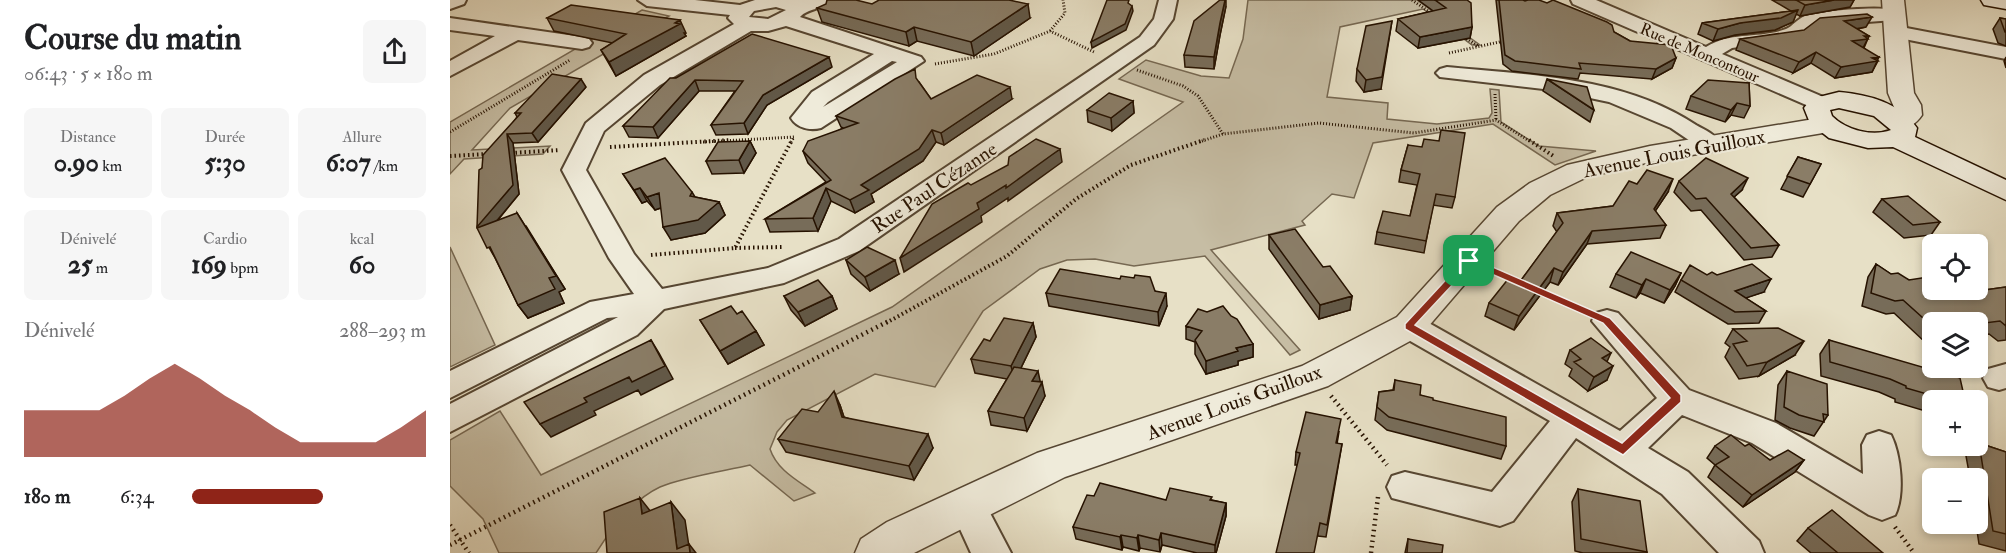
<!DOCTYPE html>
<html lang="fr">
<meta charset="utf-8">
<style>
body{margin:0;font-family:"IM FELL Double Pica",serif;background:#f6f6f6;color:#202124;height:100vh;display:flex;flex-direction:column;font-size:22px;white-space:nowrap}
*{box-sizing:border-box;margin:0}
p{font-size:20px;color:#757577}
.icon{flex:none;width:33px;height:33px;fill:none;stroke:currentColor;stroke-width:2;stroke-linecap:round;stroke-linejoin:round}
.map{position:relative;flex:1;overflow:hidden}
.side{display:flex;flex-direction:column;background:#fff;width:450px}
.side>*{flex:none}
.tools{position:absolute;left:1472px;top:234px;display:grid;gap:12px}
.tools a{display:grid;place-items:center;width:66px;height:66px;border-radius:9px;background:#fff;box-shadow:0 3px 9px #0003;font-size:30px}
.pin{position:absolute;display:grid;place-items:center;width:51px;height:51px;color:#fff;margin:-26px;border-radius:12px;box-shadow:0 3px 9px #0006}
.round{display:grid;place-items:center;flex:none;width:63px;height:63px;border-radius:9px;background:#f6f6f6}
.head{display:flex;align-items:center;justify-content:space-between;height:102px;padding:0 24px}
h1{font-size:33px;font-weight:800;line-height:45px}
.figures{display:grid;grid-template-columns:repeat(3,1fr);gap:9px;height:102px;padding:6px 24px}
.figures div{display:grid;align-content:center;border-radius:9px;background:#f6f6f6;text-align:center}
.figures b{font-size:26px;font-weight:800}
.figures small{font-size:16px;font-weight:400}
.figures p{font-size:16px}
.chart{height:168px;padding:12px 24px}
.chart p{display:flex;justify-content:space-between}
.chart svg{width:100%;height:108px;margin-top:6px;fill:#8f2418;opacity:.7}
ul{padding:0 24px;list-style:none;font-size:20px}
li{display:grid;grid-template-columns:96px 72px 1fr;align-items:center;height:45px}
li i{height:15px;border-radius:8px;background:#8f2418}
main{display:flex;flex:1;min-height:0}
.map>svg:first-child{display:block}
.green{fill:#c6bda4;stroke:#766852;stroke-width:1.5}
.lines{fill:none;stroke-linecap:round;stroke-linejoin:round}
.minor-casing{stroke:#564632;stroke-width:4}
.tertiary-casing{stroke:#564632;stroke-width:3}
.secondary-casing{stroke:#261200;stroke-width:3}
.path-far2{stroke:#261200;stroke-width:3;stroke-dasharray:1 2;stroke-linecap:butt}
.path-far1{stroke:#261200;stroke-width:4;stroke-dasharray:1.5 3;stroke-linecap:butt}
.path{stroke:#261200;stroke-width:4.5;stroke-dasharray:1.5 4;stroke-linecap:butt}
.minor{fill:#efebda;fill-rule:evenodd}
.tertiary{fill:#efebda;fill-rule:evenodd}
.secondary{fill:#efebda;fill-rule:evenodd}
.wall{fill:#776c59;stroke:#261200;stroke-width:1.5}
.shaded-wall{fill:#615848;stroke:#261200;stroke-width:1.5}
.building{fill:#8a7d67;stroke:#261200;stroke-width:1.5}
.route{fill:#8f2418;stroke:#fff;stroke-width:1.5;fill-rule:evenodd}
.labels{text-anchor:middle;stroke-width:4.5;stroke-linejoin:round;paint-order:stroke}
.far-street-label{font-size:16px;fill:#261200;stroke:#efebda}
.street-label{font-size:20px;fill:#261200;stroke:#efebda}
</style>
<main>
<section class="side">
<div class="head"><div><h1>Course du matin</h1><p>06:43 · 5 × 180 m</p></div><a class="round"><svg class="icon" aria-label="share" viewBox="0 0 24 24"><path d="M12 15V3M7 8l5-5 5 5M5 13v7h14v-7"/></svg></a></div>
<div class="figures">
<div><p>Distance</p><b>0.90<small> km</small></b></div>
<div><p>Durée</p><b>5:30</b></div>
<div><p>Allure</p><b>6:07<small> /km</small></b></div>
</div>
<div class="figures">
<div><p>Dénivelé</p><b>25<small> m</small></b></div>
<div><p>Cardio</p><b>169<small> bpm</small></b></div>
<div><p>kcal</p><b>60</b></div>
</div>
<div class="chart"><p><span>Dénivelé</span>288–293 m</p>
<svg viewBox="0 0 160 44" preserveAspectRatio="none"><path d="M0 44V25L10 25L20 25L30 25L40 19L50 12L60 6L70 12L80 19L90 25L100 32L110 38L120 38L130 38L140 38L150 32L160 25V44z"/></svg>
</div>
<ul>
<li><b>180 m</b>6:34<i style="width:56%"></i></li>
</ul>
</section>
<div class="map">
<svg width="1556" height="553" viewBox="0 0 1556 553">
<rect width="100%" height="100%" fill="#e7e0c6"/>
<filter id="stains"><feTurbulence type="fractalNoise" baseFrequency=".00333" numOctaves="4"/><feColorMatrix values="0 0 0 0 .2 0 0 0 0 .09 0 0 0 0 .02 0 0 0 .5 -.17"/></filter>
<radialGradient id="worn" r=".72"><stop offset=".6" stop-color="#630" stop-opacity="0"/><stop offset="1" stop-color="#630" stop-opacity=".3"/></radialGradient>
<!-- green -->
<path class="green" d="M798 0H967L1030 45H1022L973 9 890 27 877 97 938 103 937 119 987 124 1039 118 1042 113 1040 89 1049 90 1051 122 1089 146 1146 151 1105 165 1043 124 923 143 904 198 882 194 852 221 855 225 761 250 850 350 840 355 755 256 684 266 645 259 617 260 590 269 533 311 485 387 425 374 337 420 327 432 320 449C327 470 347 480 365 493L344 501 300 465C274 471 233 477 210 487 184 499 161 529 146 553H49L33 519 0 486V440L50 411 91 475 442 307 733 102 669 79 696 60 751 76 779 78 793 39Z
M192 10 219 16 60 108 22 150 100 146 93 154 14 159 0 174V122Z
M0 247 45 345 0 367Z"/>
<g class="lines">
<defs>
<path id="minor" d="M0 0H16L14 4 0 9Z
M188 0H245L290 5 305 0H381C373 10 358 8 350 17L471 57 474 61 371 128C360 131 347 128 341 118L362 92 424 54 336 26 318 31H301L210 85 154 131 136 170 184 254 212 289 318 268 389 239 690 37 704 19 709 0H727L723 19 704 45 409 251 334 283 214 309 187 335 0 432V404L168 317 157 318 0 398V371L140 302 184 294 159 258 112 170 136 123 194 75 284 24 278 18 280 15 197 6ZM326 7 336 10 318 19 299 17 304 11ZM442 61 447 62 373 107 378 102Z
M1121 0H1146L1256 47C1281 31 1309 39 1336 29 1343 26 1347 19 1355 16 1369 11 1446 3 1453 14L1444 20 1364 26 1349 38 1282 48 1272 54 1378 99 1381 104 1378 109 1370 111 1123 4Z
M0 18 132 37 139 39 142 43 139 47 132 49 68 40 0 76V61L45 36 0 30Z
M1446 26 1556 47V59L1439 36 1436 32 1439 28Z
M997 67C1081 75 1174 77 1246 125 1255 130 1266 135 1272 144L1268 149H1252L1221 128 1159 102 1102 90 990 77 986 73 990 69Z
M1157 310 1168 313 1239 390 1326 423 1413 474 1412 445 1417 435 1429 431 1441 435C1451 455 1455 495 1445 515L1432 520 1419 515 1302 443 1232 415 1198 448 1238 472 1309 541 1314 553H1269L1212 494 1126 438 1063 521 1050 526 942 498 937 487 942 476 955 472 1042 492 1100 421 948 334 944 326 948 318 959 315 970 318 1170 431 1207 398 1142 321 1146 313Z
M1556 364V388L1549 390 1538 387 1533 378 1538 369Z
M517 489 530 494 561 553H521L499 505 504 494Z"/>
<path id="tertiary" d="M1432 0H1454L1464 93 1471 105 1472 115C1464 127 1454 130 1441 127L1437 121 1446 112 1438 93Z
M1376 117 1385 119 1389 125 1385 131 1200 162 1137 177 1100 195 1069 221 971 335 878 386 615 477 464 553H405L411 539 437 522 587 453 852 366 947 317 1047 207 1080 183 1117 165 1200 146Z"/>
<path id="secondary" d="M1531 0H1556V9L1534 5Z
M1389 92C1419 95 1449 102 1467 128L1465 137 1556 180V200L1443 147 1418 148 1379 138 1360 123 1354 108 1361 99ZM1389 108 1424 116 1441 130C1422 137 1396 130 1382 116L1380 110Z"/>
</defs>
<!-- minor casing -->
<use href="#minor" class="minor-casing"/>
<!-- tertiary casing -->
<use href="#tertiary" class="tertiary-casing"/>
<!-- secondary casing -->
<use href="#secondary" class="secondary-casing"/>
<!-- path-far2 -->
<path class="path-far2" d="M962 0 984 15
M600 31 615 13 613 0
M1014 37 1028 46
M999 53 1054 41
M485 64 544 54 600 31 644 52
M687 70 733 86 748 96 773 134
M1045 94 1046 120
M0 132 120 60
M253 142 344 137 341 142
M749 142 773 134 869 123 964 133 1046 120 1081 142"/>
<!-- path-far1 -->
<path class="path-far1" d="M1079 140 1105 157
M160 147 281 140
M61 153 110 150
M0 156 38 154
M285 248 332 247
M201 255 285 248 342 140
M1042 271 1074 285
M1089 291 1134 311
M436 323 557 256 626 199 681 165 754 140"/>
<!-- path -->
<path class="path" d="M881 396 937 465
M0 525 19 553
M1445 527 1464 553
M0 545 439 321
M921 553 928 497"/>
<!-- minor -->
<use href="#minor" class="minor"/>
<!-- tertiary -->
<use href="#tertiary" class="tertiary"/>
<!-- secondary -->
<use href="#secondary" class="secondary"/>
</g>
<!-- wall -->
<path class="wall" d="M968 0H1017L1022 27 1020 38 968 48 946 31 948 19 983 11Z
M1046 0H1073L1164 32 1180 41 1226 58 1222 68 1202 79 1130 73 1128 79 1062 71 1053 64Z
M1322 0H1404L1400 7 1350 16 1346 14 1343 22 1325 30 1285 35 1263 41 1248 34 1252 23 1341 11Z
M422 4 580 18 524 56 467 41 459 46 372 22 367 8Z
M776 6 770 35 764 69 735 67 734 55Z
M97 18 236 33H234L236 36 166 76 151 50 163 43 104 31Z
M1550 18 1556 19V46L1548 43 1543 29Z
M1416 27 1407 29 1419 36 1414 48 1428 61 1422 72 1385 78 1361 63 1343 73 1286 50 1290 39Z
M1556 57V68L1554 61Z
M382 67 317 105 298 134 266 135 261 125 285 91H249L208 138 179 137 173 126 226 78Z
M907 69 931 89 914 92 906 81Z
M1097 79 1144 110 1140 122 1093 91Z
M469 82 481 99H562L494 145 486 142 473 161 421 194 424 202 405 213 381 201 368 231 320 232 315 219 376 182 358 163 353 151 393 128 391 127 386 116Z
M1299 83 1300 106 1294 118 1281 115 1275 122 1236 109 1241 96Z
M136 87 88 142 63 143 69 194 48 220 76 226 115 289 109 292 114 303 78 318 68 305 45 258 28 228 32 168 67 117 65 113Z
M683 101 684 113 662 131 638 122 637 110Z
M300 141 306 153 294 173 262 174 256 161Z
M958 145 1005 197 1002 208 983 205 974 253 925 244 927 232 960 216 967 185 949 182 951 170Z
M1348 157 1371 164 1353 197 1331 189Z
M173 174 242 192 245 197 269 202 275 215 255 233 221 240 211 208 205 210 197 201 192 203Z
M1229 181 1292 190 1284 197 1329 245 1322 257 1294 260 1251 210 1241 211 1224 192Z
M1218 192 1205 211 1216 225 1210 238 1137 244 1108 285 1100 282 1064 330 1035 316 1039 303 1069 283 1107 232 1103 226 1107 213 1163 206Z
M1432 199 1490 222 1481 235 1454 238 1423 212Z
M819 235 873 267 902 296 900 310 869 319 819 249Z
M396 260 449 274 420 291 401 274Z
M1426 264 1441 274 1459 280 1499 295 1556 287V340L1548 341 1539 334 1527 335V322H1482V342L1476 343 1444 313 1436 314 1412 306 1418 277Z
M1231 273 1225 286 1214 303 1190 293 1186 298 1160 287 1166 274Z
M1257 275H1267L1314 292 1295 298 1316 311 1309 323 1278 324 1225 292 1231 280Z
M705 291 717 306 709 326 599 306 596 293Z
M334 296H382L387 309 355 326 341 310Z
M287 314 306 331 314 345 278 364 250 320Z
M583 323 586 337 571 368 590 382 595 396 577 431 541 425 538 411 557 379 525 373 521 359 540 341Z
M736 326 803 344V357L788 361V365L756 374 745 354V342L736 339Z
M1283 329 1345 355 1309 376 1289 379 1275 357 1280 347 1275 343Z
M1379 340 1515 400H1482V418L1480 417 1479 412 1445 402V399L1429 392 1371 376 1370 354Z
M1120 350 1157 361V380L1138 391 1119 376 1122 369 1115 364Z
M1337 371 1378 415 1364 436 1340 428 1325 420 1328 385Z
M945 380 970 395 983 400 1056 446 1051 459 937 430 925 420 929 392 943 390Z
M390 405 394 417 483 448 464 480 336 452 328 439Z
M889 432 887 444H892L876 537 868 536 847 465H845L846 452Z
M1529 443 1556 452V551L1529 544 1526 524H1527V478H1520L1516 456Z
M1265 446H1295L1320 460H1354L1345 472 1293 507 1258 477 1265 465 1257 458Z
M1128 489 1197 552V553H1133L1125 551 1122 502Z
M644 496 716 500H762L776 503V516L766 553H747L712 545 710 552 690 548 689 551 673 547 672 550 626 539 623 527Z
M1358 528 1433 553H1361L1347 541Z
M958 539 992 553H955Z"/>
<!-- shaded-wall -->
<path class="shaded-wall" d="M775 0H776V6L770 35 764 69V57L770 23Z
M1384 0H1404L1400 7 1350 16 1355 5Z
M578 4 580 18 524 56 521 42Z
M682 6 683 11 676 30 642 48 641 42Z
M1348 10 1343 22 1325 30 1285 35 1263 41 1268 29 1290 23Z
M1422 17 1416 27 1388 32 1394 21Z
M230 20 236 33H234L236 36 166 76 159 62Z
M942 21 931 89 914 92 916 80Z
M464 27 467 41 459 46 456 32Z
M1022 27 1020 38 968 48 970 37Z
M1414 36H1419L1412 50 1402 41Z
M1366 52 1361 63 1343 73 1349 62Z
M379 57 382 67 317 105 298 134 294 123 313 95Z
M1429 57 1422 72 1385 78 1391 67Z
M1226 58 1222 68 1202 79 1206 69Z
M131 79 136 87 88 142 82 133Z
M245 80 249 91 208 138 203 127Z
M560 87 562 99 494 145 491 133Z
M683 101 684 113 662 131 661 118Z
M1287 103 1281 115 1275 122 1281 110Z
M482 130 486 142 473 161 421 194 424 202 405 213 400 200 411 185Z
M57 134 63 143 69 194 34 236 27 227Z
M300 141 306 153 294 173 289 160Z
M610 149 612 162 558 201V198L531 216 532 222 454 272 450 258 527 203Z
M1298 178 1292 190 1275 205 1281 194Z
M1223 179 1218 192 1198 222 1204 209Z
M190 188 197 201 192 203 184 190Z
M376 188 381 201 368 231 363 218Z
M209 193 216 206 205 210 197 197Z
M269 202 275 215 255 233 221 240 213 227Z
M67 213 115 289 109 292 114 303 78 318 68 305Z
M1142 231 1137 244 1108 285 1113 272Z
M445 260 449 274 420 291 415 277Z
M1104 268 1100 282 1064 330 1069 316Z
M1231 273 1225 286 1214 303 1220 290Z
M1196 279 1190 293 1186 298 1192 285Z
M1321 279 1314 292 1278 304 1285 291Z
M716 293 717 306 709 326 708 312Z
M382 296 387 309 355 326 348 312Z
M902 296 900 310 869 319 870 305Z
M583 323 586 337 565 380 561 366Z
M306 331 314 345 278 364 270 351Z
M201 340 209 353 223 379 191 395 188 390 144 411 146 415 101 437 90 424 134 398Z
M1354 341 1345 355 1309 376 1317 362Z
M803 344V357L788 361V365L756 374V361L786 348Z
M1161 353 1155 366 1152 358Z
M1163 366 1157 380 1138 391 1144 377Z
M588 371 591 385 592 382 595 396 577 431 574 418 582 381Z
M384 391 390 405 398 430 392 417Z
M478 434 483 448 464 480 459 466Z
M1354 460 1345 472 1293 507 1302 495Z
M190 498 205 517 192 514Z
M221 502 235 520 240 553 227 549Z
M776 503V516L766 553H765V545Z
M711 533 712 545 710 552 709 540Z
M671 535 673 547 672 550 670 537Z
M688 535 690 548 689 551 687 538Z
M239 544 246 553H240Z"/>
<!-- building -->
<path class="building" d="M377 0H406L422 4 429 0H559L578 4 521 42 464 27 456 32 367 8 376 4Z
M657 0H679L678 3 682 6 675 24 641 42Z
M770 0H775L770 23 764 57 734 55 744 21Z
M985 0H1017L1021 3 1022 27 970 37 948 19 996 8Z
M1049 0H1073L1075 1 1078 0H1089L1097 3 1103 0 1157 22 1162 25 1164 32 1180 41 1221 45 1226 58 1206 69 1129 63 1131 69 1065 61 1055 55Z
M1346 0H1384L1355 5Z
M121 5 230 20 225 23 230 24 159 62 151 50 176 34 97 18Z
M1348 10 1331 18 1290 23 1268 29 1252 23Z
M1417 14 1422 17 1394 21 1419 36H1414L1418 39 1402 41 1429 57 1422 58 1428 61 1391 67 1366 52 1349 62 1290 39 1354 30 1370 18Z
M1550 18 1556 19V32H1555Z
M942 21 932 77 916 80 907 69 916 26Z
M302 34 379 57 313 95 294 123 261 125 293 81 245 80 203 127 173 126 220 78H226Z
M465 69 466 78 481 99 527 75 560 87 491 133 482 130 469 149 411 185 419 190 400 200 376 188 363 218 315 219 381 180 353 151 358 141 408 123 386 116 445 79Z
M102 74 131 79 82 133 57 134 63 185 27 227 29 170 32 168 33 155 71 113H65Z
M1097 79 1137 87 1144 110Z
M1258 80 1299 83 1300 106 1287 103 1281 110 1241 96Z
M659 93 683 101 661 118 637 110Z
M991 130 1015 133 1005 197 986 194 976 241 927 232 933 211 960 216 970 174 951 170 958 145 972 147 974 139 989 141Z
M586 139 610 149 556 188V185L527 203 529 209 450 258 482 204 518 183 521 185 558 165 559 157Z
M300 141 289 160 256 161 268 142Z
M1348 157 1371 164 1360 184 1337 176Z
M215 158 242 192 240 196 269 202 248 220 213 227 209 193 197 197 190 188 184 190 173 174Z
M1256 158 1298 178 1281 194 1329 245 1301 248 1256 198 1246 199 1229 181Z
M1197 170 1223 179 1204 209 1216 225 1142 231 1113 272 1104 268 1069 316 1039 303 1059 278 1069 283 1113 223 1107 213 1163 206 1179 181 1187 184Z
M1458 196 1490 222 1463 225 1432 199Z
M67 213 106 276 99 278 105 289 68 305 40 247 37 248 27 228Z
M845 229 873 267 880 266 902 296 870 305 819 235Z
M417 247 445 260 415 277 396 260Z
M1181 252 1231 273 1220 290 1196 279 1192 285 1166 274Z
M1302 264 1321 279 1285 291 1316 311 1285 312 1231 280 1240 265 1257 275 1262 272 1267 275Z
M1426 264 1441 274 1448 273 1459 280 1478 277 1482 280V290H1492L1499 295 1556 287V326L1550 321 1527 324V322H1482V326L1453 300 1445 301 1421 293Z
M610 269 670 279 671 276 684 278 685 275 700 277 705 291 716 293 708 312 596 293Z
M368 280 382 296 348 312 334 296Z
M281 306 287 314 292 311 306 331 270 351 250 320Z
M773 306 781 316 787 319 803 344 786 348 788 351 756 361 745 340 752 331 736 326 748 309 757 312Z
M554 318 583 323 561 366 521 359 534 339 540 341Z
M1328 328 1354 341 1317 362 1297 366 1283 344 1297 341 1283 329Z
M1141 338 1161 353 1152 358 1163 366 1144 377 1124 362 1131 359 1120 350Z
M201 340 215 366 182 382 179 377 134 398 137 402 90 424 74 402Z
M1379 340 1510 378 1515 400H1491V398L1456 388V386L1440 379 1380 362Z
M564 367 588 371 582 381 592 382 574 418 538 411Z
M1337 371 1377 384 1378 415 1373 414 1374 422 1349 415 1334 407Z
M945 380 971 385 970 395 983 398V400L1056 417V446L939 417 927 407 929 392 944 390Z
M384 391 392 417 478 434 459 466 328 439 352 409 368 412Z
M856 412 891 419 886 443 892 444 877 525 870 523 864 553H826L850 453 846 452Z
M1281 435 1295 446 1299 444 1320 460 1338 450 1354 460 1302 495 1265 465 1279 457 1265 446Z
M1529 443 1556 452V534L1543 531Z
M650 483 716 500 720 488 762 497 760 500 776 503 765 545 711 533 709 540 688 535 687 538 671 535 670 537 623 527 637 495 644 496Z
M1128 489 1190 501 1197 552 1131 539Z
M190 498 192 514 221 502 227 549 239 544 240 553H157L154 512Z
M1382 510 1433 553H1388L1358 528Z
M958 539 993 545 992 553H957Z"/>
<!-- route -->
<path class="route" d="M1016 258H1022L1160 318 1231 395V402L1173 455 955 329V324ZM1021 265 1153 323 1220 398 1172 443 965 325Z"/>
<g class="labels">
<!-- far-street labels -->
<g class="far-street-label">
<text transform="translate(1250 52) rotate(23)" y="6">Rue de Moncontour</text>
</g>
<!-- street labels -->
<g class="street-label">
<text transform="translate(1224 153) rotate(-11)" y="7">Avenue Louis Guilloux</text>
<text transform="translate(484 187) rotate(-34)" y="7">Rue Paul Cézanne</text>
<text transform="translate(784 402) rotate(-20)" y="7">Avenue Louis Guilloux</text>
</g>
</g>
<rect width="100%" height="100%" filter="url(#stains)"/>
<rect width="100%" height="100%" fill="url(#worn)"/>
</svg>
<div class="tools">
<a><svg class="icon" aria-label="locate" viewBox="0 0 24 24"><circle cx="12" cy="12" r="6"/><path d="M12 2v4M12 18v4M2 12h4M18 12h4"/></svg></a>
<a><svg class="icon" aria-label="layers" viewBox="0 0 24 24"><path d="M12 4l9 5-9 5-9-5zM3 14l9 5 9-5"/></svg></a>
<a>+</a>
<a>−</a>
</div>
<div class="pin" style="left:1019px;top:261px;background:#1e9e55"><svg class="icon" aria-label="arrive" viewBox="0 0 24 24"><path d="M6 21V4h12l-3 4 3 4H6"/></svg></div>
</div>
</main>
